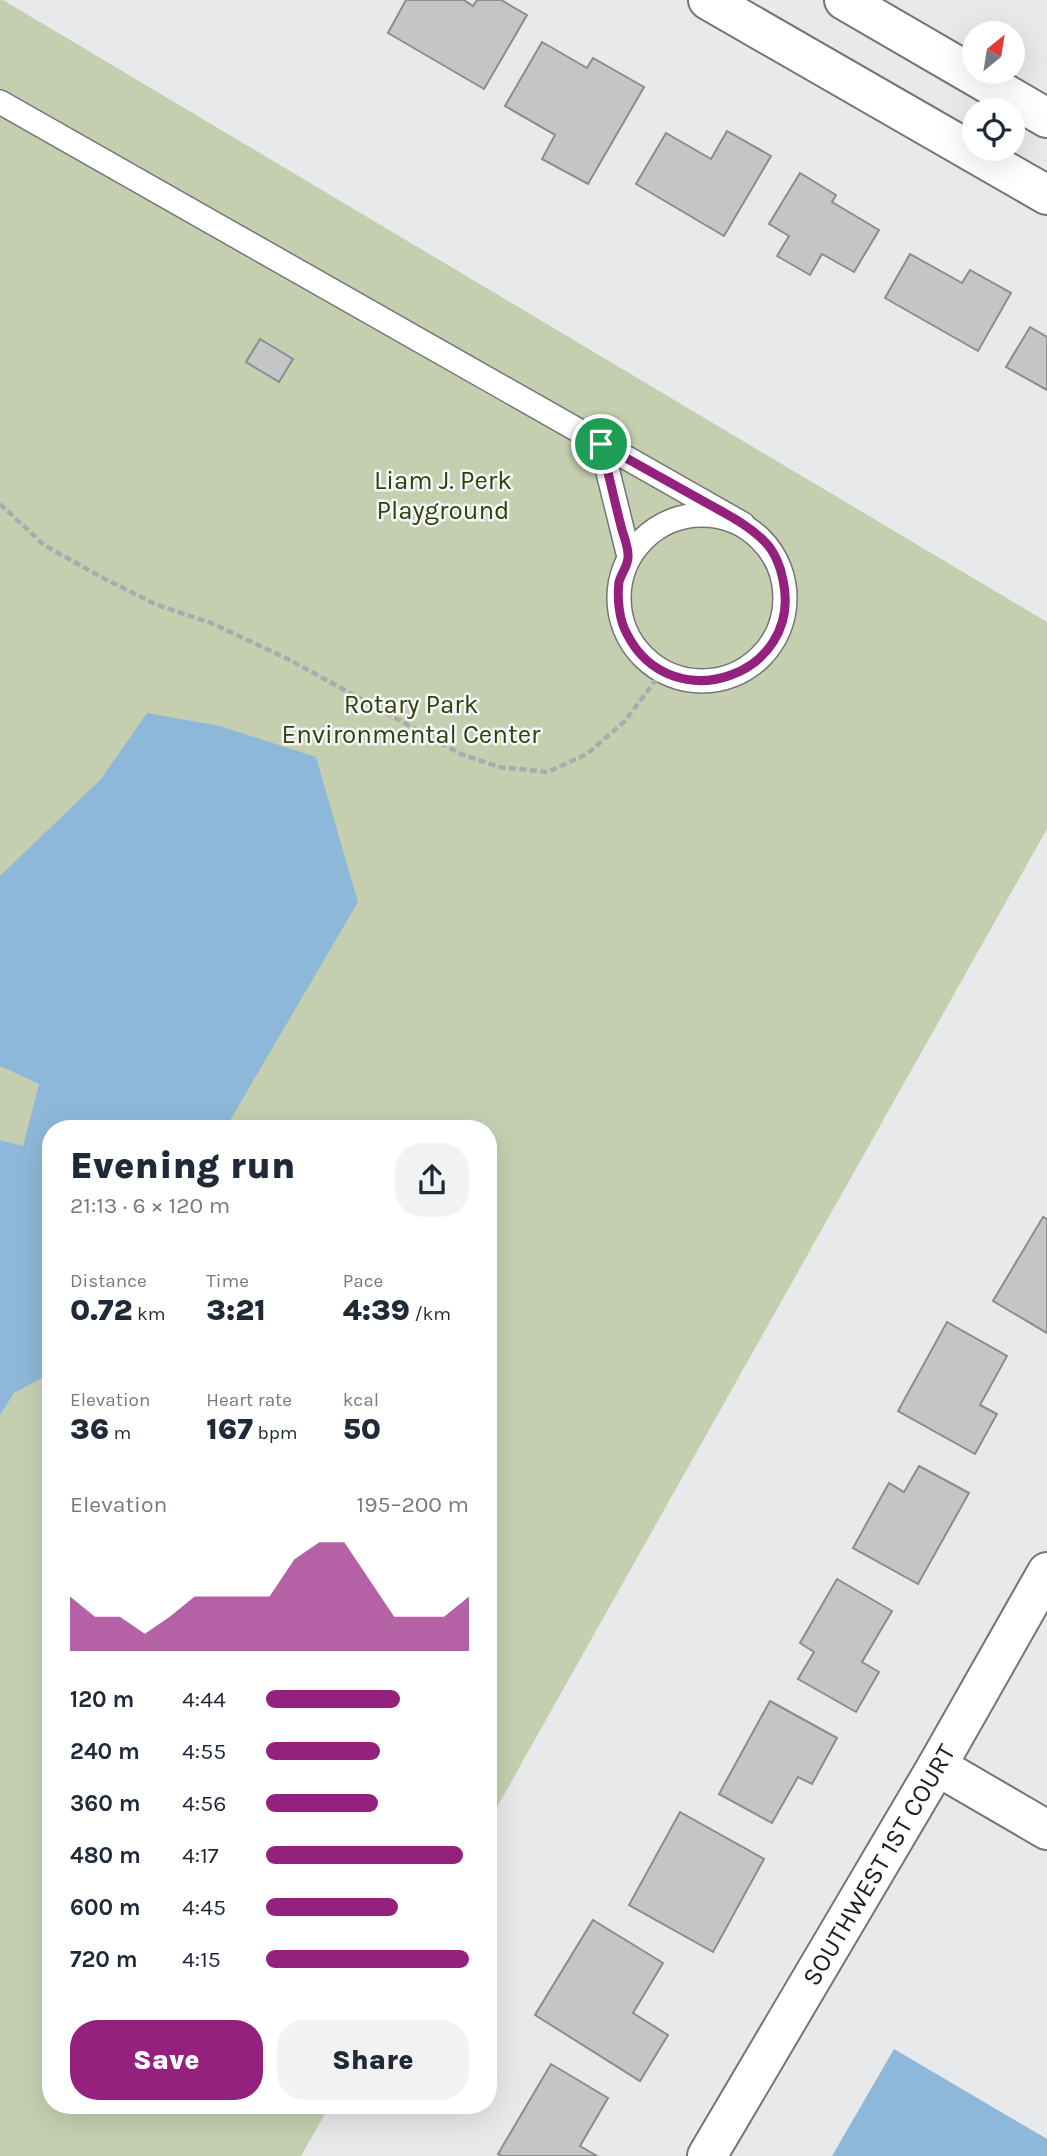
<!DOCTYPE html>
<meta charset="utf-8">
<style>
body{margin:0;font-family:Karla,sans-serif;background:#f2f2f3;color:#1f2937;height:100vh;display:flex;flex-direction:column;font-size:26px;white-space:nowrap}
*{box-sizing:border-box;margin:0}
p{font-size:23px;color:#747a83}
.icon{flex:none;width:38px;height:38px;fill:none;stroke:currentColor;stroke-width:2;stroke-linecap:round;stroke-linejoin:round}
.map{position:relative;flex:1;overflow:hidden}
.panel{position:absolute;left:42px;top:1120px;width:455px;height:994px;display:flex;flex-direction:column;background:#fff;border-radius:28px;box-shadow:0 7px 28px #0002}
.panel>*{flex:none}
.needle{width:46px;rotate:30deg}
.buttons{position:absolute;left:962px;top:21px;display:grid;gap:14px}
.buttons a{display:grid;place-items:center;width:63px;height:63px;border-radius:50%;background:#fff;box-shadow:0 7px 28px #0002;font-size:35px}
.pin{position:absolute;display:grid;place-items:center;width:60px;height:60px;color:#fff;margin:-30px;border:4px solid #fff;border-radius:50%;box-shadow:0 2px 7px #0007}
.round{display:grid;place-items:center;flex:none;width:74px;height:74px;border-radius:28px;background:#f2f2f3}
.overview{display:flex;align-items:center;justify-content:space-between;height:119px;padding:0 28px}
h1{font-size:38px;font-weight:800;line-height:52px}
.figures{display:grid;grid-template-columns:repeat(3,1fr);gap:10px;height:119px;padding:7px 28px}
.figures div{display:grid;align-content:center}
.figures b{font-size:30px;font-weight:800}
.figures small{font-size:19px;font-weight:400}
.figures p{font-size:19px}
.chart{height:196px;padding:14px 28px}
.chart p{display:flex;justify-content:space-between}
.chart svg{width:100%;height:126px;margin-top:7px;fill:#95217f;opacity:.7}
.action{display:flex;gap:14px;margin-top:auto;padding:14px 28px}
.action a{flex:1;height:80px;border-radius:28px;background:#95217f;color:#fff;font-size:28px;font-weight:800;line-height:80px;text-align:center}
.action a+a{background:#f2f2f3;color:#1f2937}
ul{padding:0 28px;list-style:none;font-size:23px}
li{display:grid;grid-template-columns:112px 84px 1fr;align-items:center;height:52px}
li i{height:18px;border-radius:9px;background:#95217f}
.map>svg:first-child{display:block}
.green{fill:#c5cfb0}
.water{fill:#8eb8d9}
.building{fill:#c4c5c7;stroke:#8b8c8e;stroke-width:2}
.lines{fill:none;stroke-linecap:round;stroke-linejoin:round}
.service-casing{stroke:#757578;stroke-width:26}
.minor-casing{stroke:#757578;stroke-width:42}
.tertiary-casing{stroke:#757578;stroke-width:42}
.path{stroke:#aaabac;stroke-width:4.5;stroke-dasharray:7 3.5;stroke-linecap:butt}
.service{stroke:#fff;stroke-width:23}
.minor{stroke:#fff;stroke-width:38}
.tertiary{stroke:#fff;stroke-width:38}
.route-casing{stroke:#fff;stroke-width:14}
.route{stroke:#95217f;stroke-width:9}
.labels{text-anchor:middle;stroke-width:5;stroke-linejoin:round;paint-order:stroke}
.park-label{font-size:26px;fill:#333f08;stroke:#f5f6f9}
.street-label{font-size:26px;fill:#202021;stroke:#f5f6f9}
</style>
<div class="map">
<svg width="1047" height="2156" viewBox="0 0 1047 2156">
<rect width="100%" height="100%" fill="#e8e9eb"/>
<!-- green -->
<path class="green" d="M0 0H3L1047 622V829L488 1823V1129H51V2105H330L301 2156H0Z"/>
<!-- water -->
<path class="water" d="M147 713 220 726 316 757 358 902 225 1129H51V1373L14 1393 0 1415V1140L23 1146 39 1084 0 1066V876L101 779Z
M894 2049 1047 2139V2156H832Z"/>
<!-- building -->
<path class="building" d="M406 0H464L473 6 477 0H501L527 15 484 89 388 33Z
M542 42 587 68 593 58 644 87 588 184 542 159 555 135 505 106Z
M727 131 771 156 724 236 636 184 666 133 711 159Z
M800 173 836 195 832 202 879 230 854 272 822 254 810 275 777 256 789 236 769 224Z
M910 254 962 283 970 270 1011 293 978 351 885 298Z
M1030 327 1047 337V390L1006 367Z
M260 339 293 359 279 382 246 362Z
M1043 1217 1047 1219V1333L993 1301Z
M947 1322 1007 1356 980 1405 997 1414 975 1454 898 1411Z
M919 1466 969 1493 918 1584 853 1548 889 1483 904 1492Z
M837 1579 892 1611 862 1662 879 1672 856 1712 798 1679 814 1652 800 1643Z
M770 1701 837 1738 812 1784 798 1777 772 1823 719 1794Z
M680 1812 764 1859 713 1952 629 1905Z
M593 1920 663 1963 633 2013 668 2035 640 2081 535 2015Z
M551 2064 608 2098 580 2146 597 2156H502L498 2154Z"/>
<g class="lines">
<defs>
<path id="service" d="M0 102 743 524
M601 444 629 557
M619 598a83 83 0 1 1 166 0a83 83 0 1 1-166 0Z"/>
<g id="minor">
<path d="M937 1766 1047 1830"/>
<path id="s1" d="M707 2156 937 1766 1047 1572"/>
</g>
<path id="tertiary" d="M708 0 1047 195
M844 0 1047 118"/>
</defs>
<!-- service casing -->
<use href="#service" class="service-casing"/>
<!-- minor casing -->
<use href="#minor" class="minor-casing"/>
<!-- tertiary casing -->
<use href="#tertiary" class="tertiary-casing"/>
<!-- path -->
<path class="path" d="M0 504 44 545 103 578 155 604 211 623 288 659 461 754 499 767 548 772 587 754 624 722 662 672"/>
<!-- service -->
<use href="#service" class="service"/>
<!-- minor -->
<use href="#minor" class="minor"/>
<!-- tertiary -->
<use href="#tertiary" class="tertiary"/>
</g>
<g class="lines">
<defs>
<path id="route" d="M601 444C635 463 669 482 703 501 724 513 748 524 765 542 774 551 781 567 783 580 804 676 671 721 627 634 619 620 617 598 619 582 621 574 628 566 628 557 629 548 623 535 621 526 614 499 608 471 601 444Z"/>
</defs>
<!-- route casing -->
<use href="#route" class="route-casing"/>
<!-- route -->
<use href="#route" class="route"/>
</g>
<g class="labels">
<!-- park labels -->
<g class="park-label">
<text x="443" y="489">Liam J. Perk<tspan x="443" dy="30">Playground</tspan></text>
<text x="411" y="713">Rotary Park<tspan x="411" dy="30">Environmental Center</tspan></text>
</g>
<!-- street labels -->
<g class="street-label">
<text dy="9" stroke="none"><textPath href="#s1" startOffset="338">SOUTHWEST 1ST COURT</textPath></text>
</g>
</g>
</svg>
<div class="buttons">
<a><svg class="needle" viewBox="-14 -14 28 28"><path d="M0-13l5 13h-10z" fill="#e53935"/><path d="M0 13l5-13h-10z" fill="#747a83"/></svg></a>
<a><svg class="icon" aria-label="locate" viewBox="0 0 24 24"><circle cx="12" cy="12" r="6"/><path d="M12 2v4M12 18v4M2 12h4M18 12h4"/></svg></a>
</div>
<div class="pin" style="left:601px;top:444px;background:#1e9e55"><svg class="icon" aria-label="arrive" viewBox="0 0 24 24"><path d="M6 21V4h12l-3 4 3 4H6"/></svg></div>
<section class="panel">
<div class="overview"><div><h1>Evening run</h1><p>21:13 · 6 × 120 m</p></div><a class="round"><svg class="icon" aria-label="share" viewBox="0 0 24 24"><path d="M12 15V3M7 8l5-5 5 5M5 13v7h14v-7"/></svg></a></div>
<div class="figures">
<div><p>Distance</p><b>0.72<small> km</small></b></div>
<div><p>Time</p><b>3:21</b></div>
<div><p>Pace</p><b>4:39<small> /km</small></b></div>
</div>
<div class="figures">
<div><p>Elevation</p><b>36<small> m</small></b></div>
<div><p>Heart rate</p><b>167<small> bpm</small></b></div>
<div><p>kcal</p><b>50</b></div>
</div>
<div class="chart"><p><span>Elevation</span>195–200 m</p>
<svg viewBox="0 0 160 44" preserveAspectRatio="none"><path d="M0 44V25L10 32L20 32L30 38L40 32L50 25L60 25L70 25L80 25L90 12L100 6L110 6L120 19L130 32L140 32L150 32L160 25V44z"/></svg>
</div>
<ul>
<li><b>120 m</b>4:44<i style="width:66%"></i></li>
<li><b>240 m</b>4:55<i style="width:56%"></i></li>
<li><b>360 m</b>4:56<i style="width:55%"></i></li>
<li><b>480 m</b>4:17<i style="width:97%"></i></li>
<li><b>600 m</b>4:45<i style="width:65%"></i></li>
<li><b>720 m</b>4:15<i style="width:100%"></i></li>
</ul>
<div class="action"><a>Save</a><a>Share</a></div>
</section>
</div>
